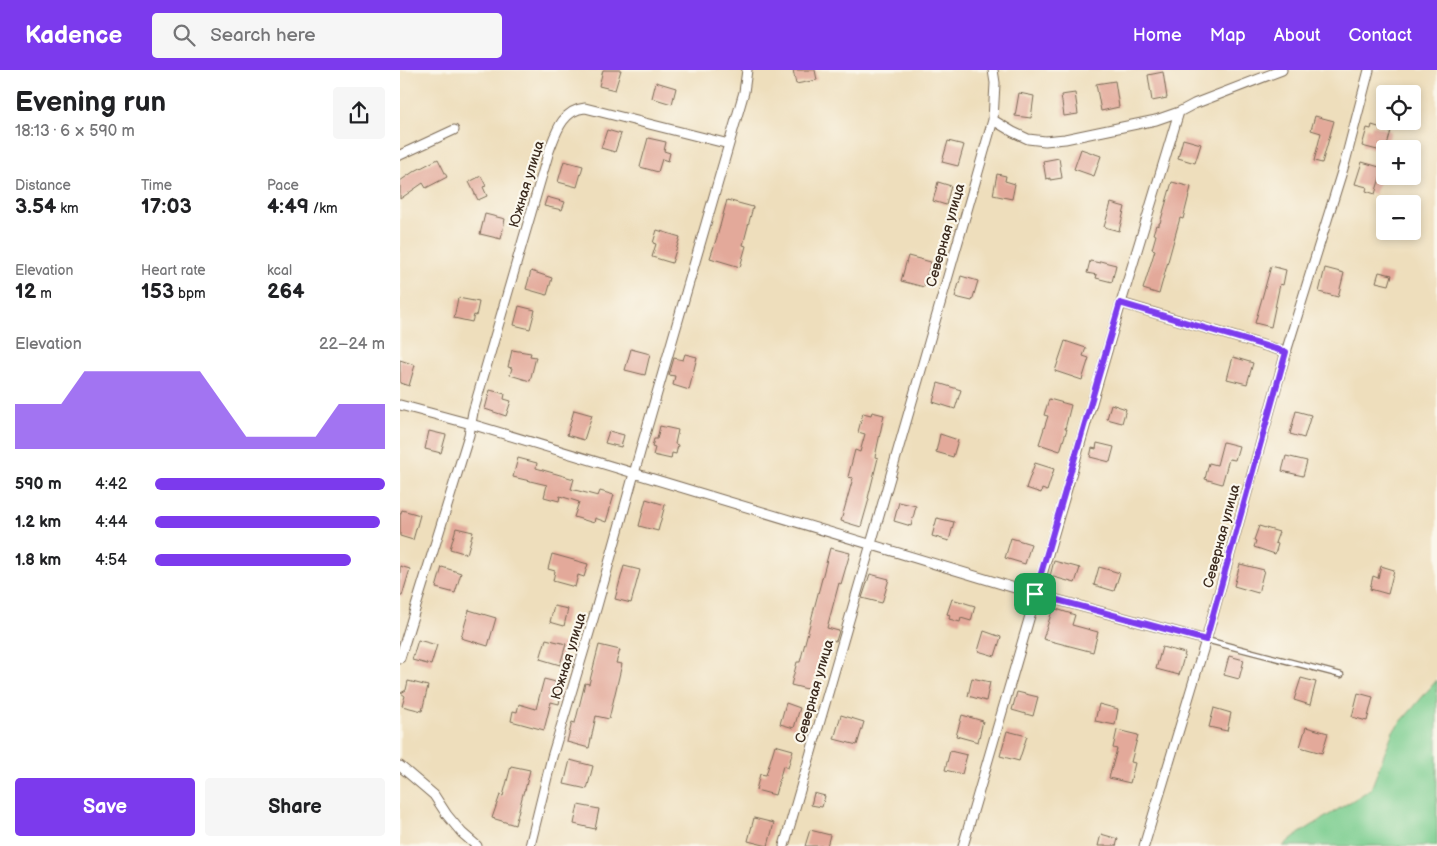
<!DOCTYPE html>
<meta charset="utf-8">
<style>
body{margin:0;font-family:"Balsamiq Sans",sans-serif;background:#f6f6f6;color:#202124;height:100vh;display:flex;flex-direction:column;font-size:19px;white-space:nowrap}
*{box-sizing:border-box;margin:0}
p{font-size:16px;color:#757577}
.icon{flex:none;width:28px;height:28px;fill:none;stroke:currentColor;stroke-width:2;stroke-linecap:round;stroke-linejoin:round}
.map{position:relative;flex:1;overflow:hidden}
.drawer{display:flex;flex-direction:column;background:#fff;width:400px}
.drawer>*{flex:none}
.controls{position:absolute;left:976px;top:15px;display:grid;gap:10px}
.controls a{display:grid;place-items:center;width:45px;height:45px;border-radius:5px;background:#fff;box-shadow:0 2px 8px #0003;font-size:25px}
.pin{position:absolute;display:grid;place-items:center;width:42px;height:42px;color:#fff;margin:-21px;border-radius:10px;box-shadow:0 2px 8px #0006}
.round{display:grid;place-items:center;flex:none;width:52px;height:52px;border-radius:5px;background:#f6f6f6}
.head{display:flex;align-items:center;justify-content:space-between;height:85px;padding:0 15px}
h1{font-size:28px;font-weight:700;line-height:38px}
.metrics{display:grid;grid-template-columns:repeat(3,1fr);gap:8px;height:85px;padding:5px 15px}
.metrics div{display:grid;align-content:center}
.metrics b{font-size:21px;font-weight:700}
.metrics small{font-size:14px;font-weight:400}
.metrics p{font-size:14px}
.chart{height:140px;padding:10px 15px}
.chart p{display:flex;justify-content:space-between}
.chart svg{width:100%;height:90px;margin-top:5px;fill:#7c3aed;opacity:.7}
.cta{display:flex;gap:10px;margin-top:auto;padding:10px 15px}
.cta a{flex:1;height:58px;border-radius:5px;background:#7c3aed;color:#fff;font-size:20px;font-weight:700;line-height:58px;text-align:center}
.cta a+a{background:#f6f6f6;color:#202124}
ul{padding:0 15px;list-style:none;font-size:16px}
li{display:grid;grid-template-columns:80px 60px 1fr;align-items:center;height:38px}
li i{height:12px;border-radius:6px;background:#7c3aed}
header{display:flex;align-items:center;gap:30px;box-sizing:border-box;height:70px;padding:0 25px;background:#7c3aed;color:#fff}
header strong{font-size:24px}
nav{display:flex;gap:28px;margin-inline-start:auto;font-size:18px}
.search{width:350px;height:45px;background:#f6f6f6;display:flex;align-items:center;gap:12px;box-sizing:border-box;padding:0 18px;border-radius:5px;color:#757577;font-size:19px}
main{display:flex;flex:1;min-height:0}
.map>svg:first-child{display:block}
.green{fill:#7acd8f;stroke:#5a7c56}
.building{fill:#e3a99a}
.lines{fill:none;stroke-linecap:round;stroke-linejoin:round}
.service-casing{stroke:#7a6955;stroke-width:7}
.minor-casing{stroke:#7a6955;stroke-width:11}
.service{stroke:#fff;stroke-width:4.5}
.minor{stroke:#fff;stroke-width:9}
.route-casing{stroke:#fff;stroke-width:10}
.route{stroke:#7c3aed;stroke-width:6}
.labels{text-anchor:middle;stroke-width:4.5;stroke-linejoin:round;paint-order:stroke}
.street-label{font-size:14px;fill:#3b2a1e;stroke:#fbf7ec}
</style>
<header>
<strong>Kadence</strong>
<div class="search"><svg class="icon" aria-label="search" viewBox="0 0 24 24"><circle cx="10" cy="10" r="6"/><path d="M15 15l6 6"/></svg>Search here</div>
<nav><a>Home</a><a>Map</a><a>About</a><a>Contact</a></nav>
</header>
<main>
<section class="drawer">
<div class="head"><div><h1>Evening run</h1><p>18:13 · 6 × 590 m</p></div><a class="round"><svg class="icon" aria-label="share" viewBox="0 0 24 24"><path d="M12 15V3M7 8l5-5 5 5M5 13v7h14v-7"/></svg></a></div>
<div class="metrics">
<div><p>Distance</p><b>3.54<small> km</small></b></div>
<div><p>Time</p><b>17:03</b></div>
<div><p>Pace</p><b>4:49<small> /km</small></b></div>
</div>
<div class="metrics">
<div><p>Elevation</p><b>12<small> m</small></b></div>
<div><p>Heart rate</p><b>153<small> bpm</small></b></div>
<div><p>kcal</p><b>264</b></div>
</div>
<div class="chart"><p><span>Elevation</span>22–24 m</p>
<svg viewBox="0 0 160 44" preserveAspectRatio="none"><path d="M0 44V22L10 22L20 22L30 6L40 6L50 6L60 6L70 6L80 6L90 22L100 38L110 38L120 38L130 38L140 22L150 22L160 22V44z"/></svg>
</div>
<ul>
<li><b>590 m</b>4:42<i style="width:100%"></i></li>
<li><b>1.2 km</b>4:44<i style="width:98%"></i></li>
<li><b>1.8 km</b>4:54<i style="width:85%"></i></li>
</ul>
<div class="cta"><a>Save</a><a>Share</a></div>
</section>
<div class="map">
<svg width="1037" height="776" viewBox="0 0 1037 776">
<rect width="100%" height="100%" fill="#fbf7ec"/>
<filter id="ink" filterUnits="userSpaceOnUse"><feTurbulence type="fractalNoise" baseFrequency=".02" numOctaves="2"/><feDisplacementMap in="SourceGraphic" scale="10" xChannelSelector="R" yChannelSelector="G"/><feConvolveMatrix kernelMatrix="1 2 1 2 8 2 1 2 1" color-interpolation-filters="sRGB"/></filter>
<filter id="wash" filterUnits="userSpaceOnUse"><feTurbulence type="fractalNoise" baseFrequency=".0096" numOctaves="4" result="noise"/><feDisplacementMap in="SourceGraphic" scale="20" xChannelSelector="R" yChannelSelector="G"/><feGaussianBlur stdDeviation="1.12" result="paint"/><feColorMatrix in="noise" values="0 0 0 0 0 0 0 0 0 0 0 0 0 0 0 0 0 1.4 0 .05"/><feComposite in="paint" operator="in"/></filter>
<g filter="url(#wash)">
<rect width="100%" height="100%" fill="#eedebc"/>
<!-- green -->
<path class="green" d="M1037 610V776H883L895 766 971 719 993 661Z"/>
<g id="blocks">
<!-- building -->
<path class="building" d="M203 0H221L215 20 199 16Z
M393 0H415L417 10 396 14Z
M763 2 767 28 752 31 748 5Z
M715 11 719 37 701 41 696 14Z
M256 12 276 18 272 34 252 28Z
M619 23 634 26 631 48 615 46Z
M675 23 678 44 664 46 661 25Z
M915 46 934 51 922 93 914 91 921 63 911 60Z
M972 55 991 61 985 82 962 76 967 58 971 59Z
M207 60 221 64 215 82 201 78Z
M248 68 266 72 264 81 270 83 268 91 262 89 258 102 240 97Z
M783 69 801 74 795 93 778 88Z
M548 71 564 75 558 96 542 92Z
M681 79 701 86 694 106 674 99Z
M659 88 662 108 650 110V108L646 109 643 91Z
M38 89 47 107 26 118 23 113 0 129V111L13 102Z
M164 91 183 96 177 117 158 112Z
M962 92 983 98 975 124 966 121 967 117 955 114Z
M597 104 606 106 605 111 615 114 612 129 593 125Z
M81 106 86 116 83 117 87 126 78 130 69 112Z
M538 112 551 116 546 135 533 131Z
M772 112 791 117 783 149 780 148 759 224 743 219 755 180 752 179 756 165 753 164 756 155 759 156V153H760Z
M147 127 165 132 162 140 144 136Z
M327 130 353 137 343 175 346 176 340 197 310 188 317 167Z
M711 133 725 137 719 161 704 157Z
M85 144 105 149 101 169 80 164Z
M257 160 280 167 272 193 252 187 256 174 253 173Z
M508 186 531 192 524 217 501 211Z
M690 191 700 193V191L716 195 712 212 696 208 697 205 687 203Z
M871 196 886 200 883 215 880 214 871 257 855 253Z
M925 198 944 203 938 227 919 222Z
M131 201 152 208 147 225 126 219Z
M979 202 992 205 989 215 976 212Z
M561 206 578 211 572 231 555 227Z
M58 228 79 232 76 246 74 245 72 252 54 248Z
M119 236 135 240 130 259 114 255Z
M665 271 686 278 683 286 689 288 682 310 655 301Z
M231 279 250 284 245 305 225 300Z
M112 280 131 283 130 286 136 287 130 311 110 305 112 298 108 297Z
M285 284 297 287 289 320 273 315 275 306 269 305 274 288 283 290Z
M833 287 853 293 847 314 827 309Z
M0 290 15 295 9 316 0 313Z
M538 313 561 320 555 339 533 332Z
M90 320 105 324 104 329 111 331 106 346 85 339Z
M649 329 671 335 665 359H667L660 381 639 374 648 346 644 345Z
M711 334 726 339 722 353 707 349Z
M174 340 192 345 184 370 167 365Z
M896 341 911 345 904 368 890 364Z
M472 342 484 345 475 387 478 388 468 428 469 429 461 457 441 451 453 408 448 407 455 380 460 382 465 364 458 362 463 343 471 345Z
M260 356 278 360 275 374 278 375 276 384 272 383 271 389 253 385 255 378 252 377 254 369H257Z
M29 361 46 365 41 383 25 379Z
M209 361 224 365 221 377 205 373Z
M540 364 558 370 553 387 536 382Z
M823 372 839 376 835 390 829 389 822 414 805 409 809 393 817 395Z
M697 373 714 377 710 392 690 387 692 378 696 379Z
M886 386 907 391 903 406 882 401Z
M118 388 137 393 136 398 174 409 171 419 198 426 200 421 214 425 206 452 195 448 194 453 174 447 179 432 160 426 159 431 144 427 147 415 113 407Z
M635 393 654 399 647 421 642 419 641 423 626 418Z
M246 429 265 435 258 461 239 456Z
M499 432 516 436 511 456 494 451Z
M2 440 20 445 13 470 0 466V445Z
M537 448 554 452 549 471 532 466Z
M859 456 879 462 875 473 878 474 875 484 854 477 856 471 854 470Z
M56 458 73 462 67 484 50 479Z
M611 468 631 474 625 494 605 488Z
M430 478 450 483 441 514 439 513 427 558 439 561 436 571 426 569 411 620 391 615 397 592H400Z
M152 484 188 494 184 507 178 505 175 517 153 511 155 501 148 499Z
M654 491 680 498 675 513 650 506Z
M840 494 864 500 858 523 834 516Z
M0 496 10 499 2 526H0Z
M224 496 240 500 231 533 215 529Z
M981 496 994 500 988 524 970 519 973 506 978 508Z
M42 497 61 503 55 523 36 518Z
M699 497 720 503 714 521 694 515Z
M470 504 489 509 482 533 462 528Z
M552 529 575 536 571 551 561 548 560 552 549 549 550 545 547 544Z
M154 536 168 539 164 556 150 552Z
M653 538 675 545 672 555 698 562 693 582 643 569Z
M69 540 96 548 88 576 61 568Z
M584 561 601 567 595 586 578 581Z
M146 569 166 574 160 595 140 589Z
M18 570 37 575 31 595 12 590Z
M199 575 220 580 216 593 222 594 209 649 196 646 189 678 167 672 172 652 175 653 185 613 189 614Z
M762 577 785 583 779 605 756 599Z
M829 586 844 590 839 609 824 605Z
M572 608 590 612 586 631 568 626Z
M901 608 916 612 910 635 894 630Z
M144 609 156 612 154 617 162 619 159 634 151 632 144 660 111 651 113 641 117 642 119 634 136 639Z
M8 611 28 616 22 641 2 636 5 626 1 623 6 620Z
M617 622 638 627 633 646 612 640Z
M958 623 973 627 967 651 952 647Z
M386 633 400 638 394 658 380 654Z
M699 634 718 639 715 655 695 651Z
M814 638 831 643 827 661 809 657Z
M441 645 464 652 457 675 434 669Z
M562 645 583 651 578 672 556 666Z
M906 657 928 663 922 683 900 677Z
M717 660 738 665 731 692 735 693 730 713 709 708 717 679 713 678Z
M607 661 627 666 619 691 600 686Z
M375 675 393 680 388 698 383 696 375 725 356 720 360 704 366 705Z
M550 681 567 685 562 704 545 700Z
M170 690 193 696 187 719 164 714Z
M111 696 130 700 125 720H124L115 755 92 748 100 725 103 726Z
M414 723 425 726 422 737 411 735Z
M178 735 199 739 195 759 174 754Z
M354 748 374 753 368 776 348 771Z
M410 760 430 765 427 776H405Z
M701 764 718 769 716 776H698Z"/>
</g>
</g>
<g filter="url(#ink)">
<use href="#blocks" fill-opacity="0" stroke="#7a6955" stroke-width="1"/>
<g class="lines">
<defs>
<path id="service" d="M806 570 941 605"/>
<path id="minor" d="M593 50 613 62 628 69 645 71 665 69 756 50 779 42 794 34 882 0
M0 85 54 60
M721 233 886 282
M0 335 71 354 635 524 806 570
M0 588 69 365 73 342 149 81C156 63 162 40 185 38L329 74
M0 696 34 725 47 745 62 763 77 776
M130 776 152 687 197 536 242 375 329 74 344 22 347 0
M384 776 593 50 595 13 593 0
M563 776 721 233 779 42
M744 776 806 570 886 282 945 92 969 0"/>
</defs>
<!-- service casing -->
<use href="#service" class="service-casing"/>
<!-- minor casing -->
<use href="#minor" class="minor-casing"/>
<!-- service -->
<use href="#service" class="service"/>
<!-- minor -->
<use href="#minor" class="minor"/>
</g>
</g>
<g class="lines" filter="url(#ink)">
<defs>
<path id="route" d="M720 233 886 282 806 570 635 524Z"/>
</defs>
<!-- route casing -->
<use href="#route" class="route-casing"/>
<!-- route -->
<use href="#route" class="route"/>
</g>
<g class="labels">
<!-- street labels -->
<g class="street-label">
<text transform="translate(126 114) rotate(-73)" y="5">Южная улица</text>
<text transform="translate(545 165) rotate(-74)" y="5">Северная улица</text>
<text transform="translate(821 466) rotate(-75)" y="5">Северная улица</text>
<text transform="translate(168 586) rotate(-73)" y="5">Южная улица</text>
<text transform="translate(414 621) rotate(-74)" y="5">Северная улица</text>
</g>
</g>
</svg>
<div class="controls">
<a><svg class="icon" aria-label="locate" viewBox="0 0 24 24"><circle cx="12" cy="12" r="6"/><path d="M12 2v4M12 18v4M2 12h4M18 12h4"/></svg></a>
<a>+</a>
<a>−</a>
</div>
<div class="pin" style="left:635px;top:524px;background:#1e9e55"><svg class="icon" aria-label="arrive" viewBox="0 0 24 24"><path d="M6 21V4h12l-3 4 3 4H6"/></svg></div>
</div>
</main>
